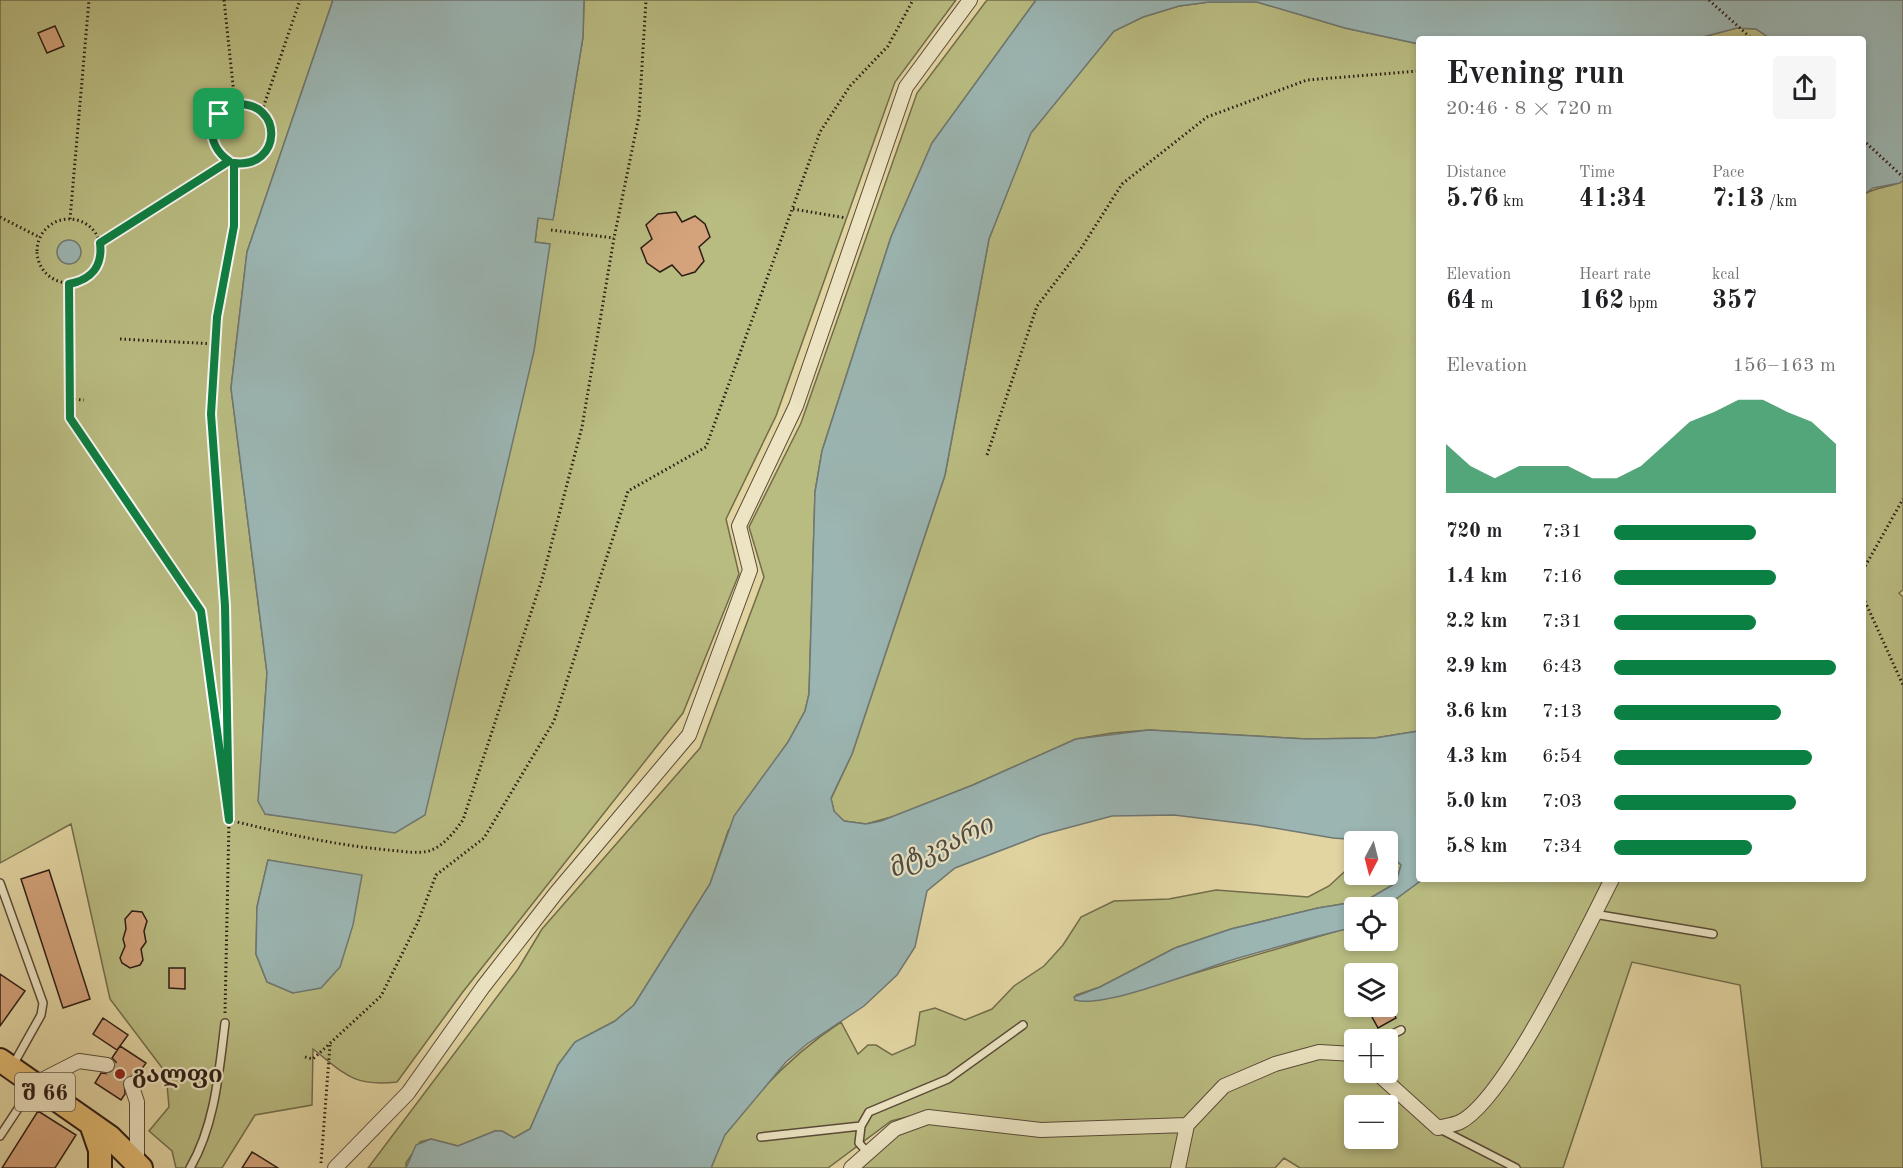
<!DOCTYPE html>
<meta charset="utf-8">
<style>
body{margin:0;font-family:"Old Standard TT","Noto Serif Georgian",serif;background:#f6f6f6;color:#202124;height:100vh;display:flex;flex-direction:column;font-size:22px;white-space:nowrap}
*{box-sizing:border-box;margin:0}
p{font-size:20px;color:#757577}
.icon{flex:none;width:33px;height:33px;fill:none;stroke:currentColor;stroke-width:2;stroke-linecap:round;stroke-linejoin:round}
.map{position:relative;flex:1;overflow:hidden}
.details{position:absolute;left:1416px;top:36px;width:450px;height:846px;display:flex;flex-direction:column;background:#fff;border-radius:6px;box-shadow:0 3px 9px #0003}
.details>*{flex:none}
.needle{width:39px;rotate:187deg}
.controls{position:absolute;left:1344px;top:831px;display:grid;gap:12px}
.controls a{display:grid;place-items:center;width:54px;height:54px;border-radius:6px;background:#fff;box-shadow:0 3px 9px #0003;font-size:30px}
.pin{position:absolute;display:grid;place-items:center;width:51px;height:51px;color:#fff;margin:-26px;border-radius:12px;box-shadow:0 3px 9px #0006}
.round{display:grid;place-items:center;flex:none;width:63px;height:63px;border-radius:6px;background:#f6f6f6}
.headline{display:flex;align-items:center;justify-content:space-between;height:102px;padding:0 30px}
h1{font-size:33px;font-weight:600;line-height:45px}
.figures{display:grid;grid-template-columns:repeat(3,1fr);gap:9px;height:102px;padding:6px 30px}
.figures div{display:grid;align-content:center}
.figures b{font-size:26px;font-weight:600}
.figures small{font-size:16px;font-weight:400}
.figures p{font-size:16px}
.chart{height:168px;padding:12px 30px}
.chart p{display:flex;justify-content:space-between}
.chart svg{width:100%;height:108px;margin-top:6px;fill:#0b8043;opacity:.7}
ul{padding:0 30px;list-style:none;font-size:20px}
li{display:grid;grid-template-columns:96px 72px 1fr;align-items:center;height:45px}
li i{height:15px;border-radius:8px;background:#0b8043}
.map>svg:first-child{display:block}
.green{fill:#b9bc81;stroke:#726c4b;stroke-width:1.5;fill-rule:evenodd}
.water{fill:#9bb5b2;stroke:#6f7873;stroke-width:1.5}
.building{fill:#d4a37b;stroke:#2c1d15;stroke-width:1.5}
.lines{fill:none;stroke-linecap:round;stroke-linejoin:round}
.street-tunnel{stroke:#beb086;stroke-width:14;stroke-dasharray:14 7;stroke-linecap:butt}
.lane-casing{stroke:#5a4b38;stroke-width:10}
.street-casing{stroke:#5a4b38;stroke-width:16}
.primary-casing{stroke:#2c1d15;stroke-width:26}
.path{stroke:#2c1d15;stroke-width:3;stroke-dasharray:1.5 3;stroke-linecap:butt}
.lane{stroke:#ece4c3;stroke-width:7}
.street{stroke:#ece4c3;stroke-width:14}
.primary{stroke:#e1ba71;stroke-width:22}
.route-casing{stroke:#fff;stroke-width:12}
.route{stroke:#0b8043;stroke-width:8}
.poi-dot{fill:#8f2418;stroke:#ece4c3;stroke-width:2}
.labels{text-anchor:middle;stroke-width:4.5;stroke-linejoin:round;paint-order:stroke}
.shield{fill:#ece4c3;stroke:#665949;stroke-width:1.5}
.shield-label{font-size:22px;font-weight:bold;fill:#2c1d15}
.poi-label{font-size:24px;font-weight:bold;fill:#2c1d15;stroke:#ece4c3;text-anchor:start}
.water-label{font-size:26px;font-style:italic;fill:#4d4b44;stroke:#ece4c3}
</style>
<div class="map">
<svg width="1903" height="1168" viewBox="0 0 1903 1168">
<rect width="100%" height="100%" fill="#e2d5a2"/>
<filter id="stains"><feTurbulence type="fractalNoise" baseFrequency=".00333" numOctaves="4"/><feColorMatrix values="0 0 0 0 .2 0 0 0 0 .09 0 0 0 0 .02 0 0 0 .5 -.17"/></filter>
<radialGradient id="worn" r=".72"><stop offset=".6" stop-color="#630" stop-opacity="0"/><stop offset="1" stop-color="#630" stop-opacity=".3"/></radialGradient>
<!-- green -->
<path class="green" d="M0 0H333L247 252 231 388 267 673 263 731 265 814 321 821 549 244 535 242 538 218 553 219 583 37 584 0H956L895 82 776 416 726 519 739 574 683 713 462 993 397 1082C353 1087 345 1074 313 1049L312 1105 255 1115 222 1168H176L172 1151 149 1131 169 1107 166 1073 110 999 71 824 0 863ZM268 860 311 868 293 993 267 982 256 954 257 907Z
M987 0H1036L932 143 891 237 822 451 815 492 809 694 805 711 788 742 728 831 710 884 634 1005 615 1021 575 1042 558 1065 530 1129 514 1138 502 1131H495L458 1146 431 1139 420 1142 406 1163V1168H368L518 969 542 929 700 748 764 577 749 527 801 423 917 93Z
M1209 2H1257L1345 28 1419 44V731L1375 738 1307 739 1149 730 1112 733 1076 739 973 785 895 816 866 824 844 821 834 812 831 799 852 754 945 475 989 239 1030 133 1114 31 1143 17 1179 6Z
M1737 28 1756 29 1771 39H1695Z
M1903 180V590L1899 593 1903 597V1168H1762L1740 985 1632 962 1563 1168H1300L1284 1158 1275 1168H860L895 1136 927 1112 891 1121 828 1168H711L724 1135 732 1124C764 1084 798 1050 841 1022L858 1054 868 1045H876L892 1055 915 1045 920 1012 935 1008 965 1020 992 1009 1014 986 1044 966 1063 945 1081 917 1114 901 1169 899 1216 890 1308 897 1329 886 1354 863V874H1388V852L1401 865 1396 883 1367 900 1318 908 1231 929 1175 948 1100 987 1076 995 1075 1000 1118 996 1354 926V940H1388V908L1385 907 1423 879H1863V195C1876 186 1893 188 1903 180ZM1354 974H1388V1006H1354ZM1354 1040H1388V1072H1354ZM1354 1106H1388V1138H1354Z"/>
<!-- water -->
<path class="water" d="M333 0H584L583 37 553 220 538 218 535 242 550 244 534 351 425 815 395 833 265 814 258 801 267 673 231 388 247 252Z
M1036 0H1903V180L1900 183 1873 188 1863 195V39H1771L1756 29 1737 28 1695 39H1419V44L1345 28 1257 2H1209L1179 6 1143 17 1114 31 1031 133 989 239 945 475 852 754 831 798 834 811 844 821 866 824 881 821 973 785 1076 739 1149 730 1307 739 1375 738 1419 731V879H1423L1385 907 1354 908V926L1351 928C1312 937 1273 948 1235 959 1202 969 1103 1009 1075 1000L1074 997 1100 987 1175 948 1231 929 1318 908 1367 900 1396 883 1401 865 1388 852V842L1333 838 1256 825 1174 815 1112 816 1041 835 955 868 927 891 915 947 897 975 864 1006 807 1044 786 1062 725 1135 711 1168H406L416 1145 431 1139 458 1146 495 1131H502L514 1138 530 1129 558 1065 575 1042 615 1021 634 1005 710 884 734 816 788 742 805 711 809 694 815 492 822 451 891 237 932 143Z
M57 252a12 12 0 1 1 24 0a12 12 0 1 1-24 0Z
M268 860 362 875 353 925 340 967 321 988 293 993 267 982 256 954 257 907Z"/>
<!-- building -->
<path class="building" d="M55 26 64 46 47 53 38 33Z
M676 212 682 222 695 216 705 224 710 237 699 247 704 261 695 272 682 276 672 265 660 272 647 263 641 248 652 239 646 225 658 214Z
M49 870 90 999 63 1008 21 879Z
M132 911 142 912 147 921 144 931 146 942 141 949 143 960 140 965 130 968 122 963 120 958 125 946 123 939 126 929 125 919Z
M169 968H185V989L169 988Z
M0 974 25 991 0 1026Z
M1366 1006H1390L1396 1018 1378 1028Z
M103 1018 128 1035 120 1046 146 1063 136 1077 129 1075 124 1079 125 1094 121 1100 95 1083 101 1073 110 1074 114 1070 116 1062 112 1058 120 1046 117 1050 93 1034Z
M38 1111 76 1135 55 1168H2Z
M252 1152 278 1168H242Z"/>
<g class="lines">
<!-- street-tunnel -->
<path class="street-tunnel" d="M107 1065 131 1084"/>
<defs>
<path id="lane" d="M0 883 43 1003 41 1015 13 1065
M1594 914 1713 934
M1381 1040 1401 1030
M1440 1129 1516 1168
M0 1136 33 1086
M761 1137 861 1126
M868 1153 859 1143 861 1126 869 1112 948 1079 1023 1025
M190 1168C215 1125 219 1072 225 1023"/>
<path id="street" d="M1376 1072 1438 1128C1445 1126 1454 1125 1460 1122 1506 1099 1586 930 1612 879
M34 1084 79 1061 107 1065
M131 1084 137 1102V1162
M335 1168 408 1093 483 987 556 893 689 735 750 570 739 526 796 406 906 87 970 0
M851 1168 895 1129 928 1117 1041 1130 1187 1125
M1178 1168 1187 1125 1224 1086 1275 1064 1319 1052 1354 1054"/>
<path id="primary" d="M0 1060 110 1137 141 1168
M91 1124 100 1150V1168"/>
</defs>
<!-- lane casing -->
<use href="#lane" class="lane-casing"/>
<!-- street casing -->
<use href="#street" class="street-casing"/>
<!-- primary casing -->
<use href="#primary" class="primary-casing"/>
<!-- path -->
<path class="path" d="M224 0 235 104
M1709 0 1752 39
M212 134a30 30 0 1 1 60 0a30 30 0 1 1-60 0Z
M262 111 300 0
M1863 140 1903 177
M793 209 846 218
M0 217 39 237
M37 251a32 32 0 1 1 64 0a32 32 0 1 1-64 0Z
M70 219 89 0
M551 230 614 238
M100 243 229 161
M69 284 70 418 201 611 227 804
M120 339 215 344
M70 399 84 400
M987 455 1037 306 1080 250 1122 184 1207 117 1307 80 1419 71
M1863 570 1903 499
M1863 597 1903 685
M229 820C282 833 334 845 388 850 401 851 416 854 429 851 444 846 454 832 463 820L543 576 582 427 614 238 639 116 646 0
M225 1013 229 820 225 606 211 415 217 317 234 226V163
M305 1057 313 1059 381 996 418 922 436 875 484 838 554 721 628 491 706 447 820 132 850 86 888 46 913 0
M321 1163 330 1045"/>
<!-- lane -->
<use href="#lane" class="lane"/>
<!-- street -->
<use href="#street" class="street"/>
<!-- primary -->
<use href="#primary" class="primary"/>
</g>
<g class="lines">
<defs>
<path id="route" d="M235 104C285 101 282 169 234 163V226L217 317 211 414 225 606 229 820 201 611 70 418 69 284C91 280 103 266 100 243L229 161C205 144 207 115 235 104Z"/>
</defs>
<!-- route casing -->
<use href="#route" class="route-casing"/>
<!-- route -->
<use href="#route" class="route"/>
</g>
<!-- markers -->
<circle class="poi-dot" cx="120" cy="1074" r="6"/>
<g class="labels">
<!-- shield labels -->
<rect class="shield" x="15" y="1073" width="60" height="38" rx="4.5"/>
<g class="shield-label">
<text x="45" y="1100">შ 66</text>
</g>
<!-- poi labels -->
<g class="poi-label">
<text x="132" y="1082">გალფი</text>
</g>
<!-- water labels -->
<g class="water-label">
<text transform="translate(940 846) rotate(-25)" y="9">მტკვარი</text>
</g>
</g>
<rect width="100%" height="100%" filter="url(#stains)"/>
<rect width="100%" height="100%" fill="url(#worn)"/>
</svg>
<div class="controls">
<a><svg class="needle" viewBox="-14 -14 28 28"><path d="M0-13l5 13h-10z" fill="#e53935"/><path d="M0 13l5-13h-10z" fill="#757577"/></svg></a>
<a><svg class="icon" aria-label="locate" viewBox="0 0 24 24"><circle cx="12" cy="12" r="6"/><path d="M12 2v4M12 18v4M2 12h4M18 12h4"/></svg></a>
<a><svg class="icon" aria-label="layers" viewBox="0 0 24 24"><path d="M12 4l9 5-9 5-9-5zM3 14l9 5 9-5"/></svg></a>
<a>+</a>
<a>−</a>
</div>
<div class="pin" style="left:219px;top:114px;background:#1e9e55"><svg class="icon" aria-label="arrive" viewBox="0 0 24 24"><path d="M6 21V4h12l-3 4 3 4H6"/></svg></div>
<section class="details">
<div class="headline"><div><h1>Evening run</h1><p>20:46 · 8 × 720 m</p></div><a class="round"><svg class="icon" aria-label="share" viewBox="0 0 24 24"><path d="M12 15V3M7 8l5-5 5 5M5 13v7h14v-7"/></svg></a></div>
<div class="figures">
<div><p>Distance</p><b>5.76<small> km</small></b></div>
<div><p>Time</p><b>41:34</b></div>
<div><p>Pace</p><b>7:13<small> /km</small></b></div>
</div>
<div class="figures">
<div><p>Elevation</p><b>64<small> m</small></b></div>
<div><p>Heart rate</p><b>162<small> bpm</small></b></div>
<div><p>kcal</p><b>357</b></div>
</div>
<div class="chart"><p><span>Elevation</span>156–163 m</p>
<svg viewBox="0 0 160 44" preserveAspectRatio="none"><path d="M0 44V24L10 33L20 38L30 33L40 33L50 33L60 38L70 38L80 33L90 24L100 15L110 11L120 6L130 6L140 11L150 15L160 24V44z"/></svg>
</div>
<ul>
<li><b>720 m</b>7:31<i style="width:64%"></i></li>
<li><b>1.4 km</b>7:16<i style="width:73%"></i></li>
<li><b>2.2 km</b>7:31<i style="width:64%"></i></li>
<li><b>2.9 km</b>6:43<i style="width:100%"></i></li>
<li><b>3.6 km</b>7:13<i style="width:75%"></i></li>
<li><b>4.3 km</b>6:54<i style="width:89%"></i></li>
<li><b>5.0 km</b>7:03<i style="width:82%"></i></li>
<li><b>5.8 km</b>7:34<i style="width:62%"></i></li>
</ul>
</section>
</div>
